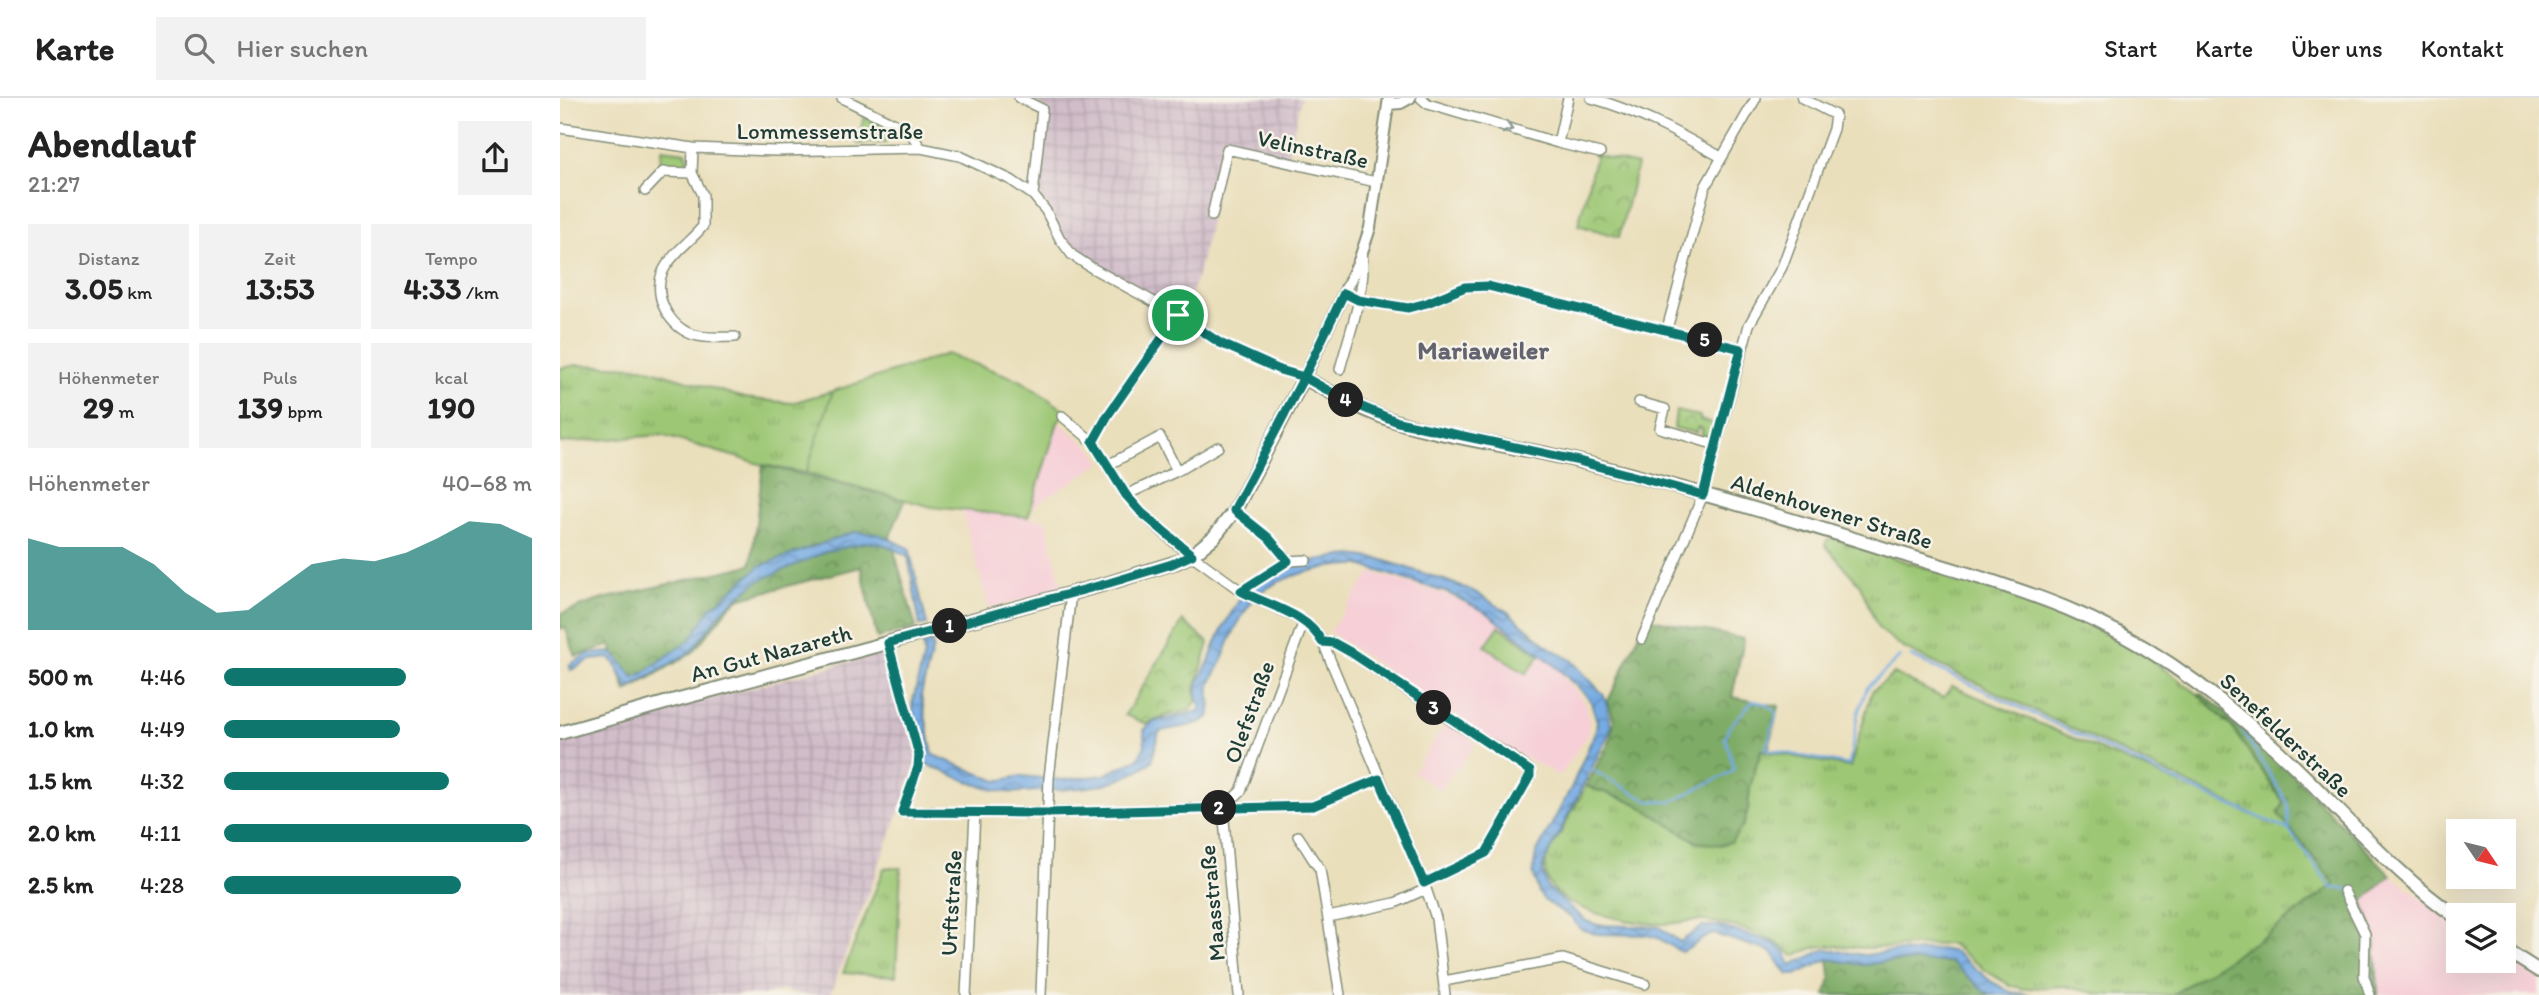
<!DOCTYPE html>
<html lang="de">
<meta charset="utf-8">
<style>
body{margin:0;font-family:Itim,sans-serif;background:#f2f2f2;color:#222;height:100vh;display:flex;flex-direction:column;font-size:26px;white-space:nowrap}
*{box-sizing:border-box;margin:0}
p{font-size:23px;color:#767676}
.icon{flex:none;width:38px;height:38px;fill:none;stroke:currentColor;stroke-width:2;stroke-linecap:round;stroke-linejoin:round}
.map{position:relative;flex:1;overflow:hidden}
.details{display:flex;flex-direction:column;background:#fff;width:560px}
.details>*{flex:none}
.needle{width:46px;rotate:125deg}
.buttons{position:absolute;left:1886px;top:721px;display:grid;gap:14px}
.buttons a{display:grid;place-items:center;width:70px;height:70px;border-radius:0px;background:#fff;box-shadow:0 7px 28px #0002;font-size:35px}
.pin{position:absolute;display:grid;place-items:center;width:60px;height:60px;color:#fff;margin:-30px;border:4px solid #fff;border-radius:50%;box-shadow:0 2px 7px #0007}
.km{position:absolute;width:35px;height:35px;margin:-18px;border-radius:50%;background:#222;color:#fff;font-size:19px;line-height:35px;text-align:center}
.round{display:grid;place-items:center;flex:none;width:74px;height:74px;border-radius:0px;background:#f2f2f2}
.head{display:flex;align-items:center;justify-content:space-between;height:119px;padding:0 28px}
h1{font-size:38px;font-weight:800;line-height:52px}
.figures{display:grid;grid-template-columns:repeat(3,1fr);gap:10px;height:119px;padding:7px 28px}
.figures div{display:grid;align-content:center;border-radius:0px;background:#f2f2f2;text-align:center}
.figures b{font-size:30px;font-weight:800}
.figures small{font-size:19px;font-weight:400}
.figures p{font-size:19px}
.chart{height:196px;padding:14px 28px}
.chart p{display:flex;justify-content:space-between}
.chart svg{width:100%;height:126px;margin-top:7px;fill:#0f766e;opacity:.7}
ul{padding:0 28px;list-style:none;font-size:23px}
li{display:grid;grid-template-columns:112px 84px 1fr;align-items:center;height:52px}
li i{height:18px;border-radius:9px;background:#0f766e}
header{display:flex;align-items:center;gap:42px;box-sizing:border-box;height:98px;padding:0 35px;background:#fff;border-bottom:2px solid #e0e0e0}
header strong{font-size:33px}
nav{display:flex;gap:38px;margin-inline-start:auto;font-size:24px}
.search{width:490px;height:63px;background:#f2f2f2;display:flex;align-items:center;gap:18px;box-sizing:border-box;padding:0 24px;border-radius:0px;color:#767676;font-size:26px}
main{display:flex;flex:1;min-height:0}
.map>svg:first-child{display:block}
.built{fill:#f6cfd7}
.industrial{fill:url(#industrial-grid)}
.grass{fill:url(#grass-tufts);stroke:#5e8254;stroke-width:2}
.forest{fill:url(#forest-crowns);stroke:#4e744d;stroke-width:2}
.park{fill:url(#park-crowns);stroke:#5e8254;stroke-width:2}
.garden{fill:#9dc774;stroke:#5e8254;stroke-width:2}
.water{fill:url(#water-waves);stroke:#4a748c;stroke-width:2}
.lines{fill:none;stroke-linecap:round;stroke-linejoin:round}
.stream{stroke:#76aae3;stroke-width:2.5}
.minor-casing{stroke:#848e78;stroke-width:12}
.tertiary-casing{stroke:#848e78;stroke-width:14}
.secondary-casing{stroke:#848e78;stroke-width:16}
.minor{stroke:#fff;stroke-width:9}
.tertiary{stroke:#fff;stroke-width:10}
.secondary{stroke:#fff;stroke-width:12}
.oneway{stroke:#8f9e9a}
.route-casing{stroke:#fff;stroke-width:14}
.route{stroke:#0f766e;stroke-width:9}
.labels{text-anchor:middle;stroke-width:5;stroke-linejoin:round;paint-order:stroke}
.street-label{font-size:23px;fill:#1f3d34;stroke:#f7f3e8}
.quarter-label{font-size:26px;font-weight:bold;fill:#636470;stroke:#f7f3e8}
</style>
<header>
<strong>Karte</strong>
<div class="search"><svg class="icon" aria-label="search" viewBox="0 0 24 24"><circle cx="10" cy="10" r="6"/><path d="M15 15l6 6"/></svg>Hier suchen</div>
<nav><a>Start</a><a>Karte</a><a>Über uns</a><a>Kontakt</a></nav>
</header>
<main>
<section class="details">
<div class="head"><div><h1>Abendlauf</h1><p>21:27</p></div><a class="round"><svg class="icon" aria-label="share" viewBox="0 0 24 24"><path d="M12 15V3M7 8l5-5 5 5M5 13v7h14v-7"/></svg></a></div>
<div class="figures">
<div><p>Distanz</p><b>3.05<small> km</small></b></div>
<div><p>Zeit</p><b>13:53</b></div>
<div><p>Tempo</p><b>4:33<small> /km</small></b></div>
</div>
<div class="figures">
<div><p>Höhenmeter</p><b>29<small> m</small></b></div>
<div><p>Puls</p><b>139<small> bpm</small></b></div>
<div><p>kcal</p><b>190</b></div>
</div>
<div class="chart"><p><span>Höhenmeter</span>40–68 m</p>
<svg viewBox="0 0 160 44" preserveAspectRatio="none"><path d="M0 44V12L10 15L20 15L30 15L40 21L50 31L60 38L70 37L80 29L90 21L100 19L110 20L120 17L130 12L140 6L150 7L160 12V44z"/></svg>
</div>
<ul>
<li><b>500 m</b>4:46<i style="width:59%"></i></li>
<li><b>1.0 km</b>4:49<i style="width:57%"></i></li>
<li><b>1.5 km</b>4:32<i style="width:73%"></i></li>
<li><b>2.0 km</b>4:11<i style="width:100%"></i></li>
<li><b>2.5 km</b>4:28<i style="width:77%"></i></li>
</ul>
</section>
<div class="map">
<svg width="1979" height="897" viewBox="0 0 1979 897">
<defs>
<pattern id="industrial-grid" width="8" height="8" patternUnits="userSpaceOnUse" patternTransform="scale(1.75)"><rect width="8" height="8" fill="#d1bdc9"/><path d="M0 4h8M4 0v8" fill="none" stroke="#b3a3ad"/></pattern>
<pattern id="grass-tufts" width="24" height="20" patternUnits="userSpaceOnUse" patternTransform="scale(1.75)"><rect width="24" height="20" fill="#9dc774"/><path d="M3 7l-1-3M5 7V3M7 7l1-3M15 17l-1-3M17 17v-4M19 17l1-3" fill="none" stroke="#7fa360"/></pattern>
<pattern id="forest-crowns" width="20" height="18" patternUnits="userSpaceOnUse" patternTransform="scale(1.75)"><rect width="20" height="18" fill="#7eac66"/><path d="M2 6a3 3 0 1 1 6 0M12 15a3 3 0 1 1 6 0" fill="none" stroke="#678d55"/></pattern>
<pattern id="park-crowns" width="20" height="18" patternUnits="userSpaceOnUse" patternTransform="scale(1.75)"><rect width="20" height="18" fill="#9dc774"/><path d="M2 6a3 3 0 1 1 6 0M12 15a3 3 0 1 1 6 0" fill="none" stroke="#7fa360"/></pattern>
<pattern id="water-waves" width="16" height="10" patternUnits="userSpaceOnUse" patternTransform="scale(1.75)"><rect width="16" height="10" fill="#76aae3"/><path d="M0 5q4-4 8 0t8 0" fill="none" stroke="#608cb9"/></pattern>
</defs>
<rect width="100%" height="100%" fill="#f7f3e8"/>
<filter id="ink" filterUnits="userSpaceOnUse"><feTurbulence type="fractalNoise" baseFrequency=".0143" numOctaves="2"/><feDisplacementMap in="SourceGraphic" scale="14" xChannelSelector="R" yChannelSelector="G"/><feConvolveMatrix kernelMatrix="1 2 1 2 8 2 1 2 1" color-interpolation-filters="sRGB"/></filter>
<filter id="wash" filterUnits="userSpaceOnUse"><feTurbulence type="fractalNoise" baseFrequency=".00686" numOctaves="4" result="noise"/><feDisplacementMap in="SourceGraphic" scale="28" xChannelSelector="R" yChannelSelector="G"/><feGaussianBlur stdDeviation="1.57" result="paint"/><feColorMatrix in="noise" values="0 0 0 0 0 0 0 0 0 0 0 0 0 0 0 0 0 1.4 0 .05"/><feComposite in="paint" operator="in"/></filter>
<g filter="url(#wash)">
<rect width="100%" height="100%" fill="#eadfbb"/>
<!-- built -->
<path class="built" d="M498 324 531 350 542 364 471 410Z
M402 412 468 419 486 423 502 490 429 511Z
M812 474 884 496 926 514 992 565 1019 597 1026 606 1030 622 1027 638 1000 678 935 644 769 534Z
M886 625 916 645 898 670 879 691 853 674Z
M1831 777 1899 829V863H1944V858L1979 880V897H1818L1803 803Z"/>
<!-- industrial -->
<path class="industrial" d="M466 0H741L727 62 666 49 639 173 624 216 533 167 514 154 503 138 490 111 478 95 486 10Z
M327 554 357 656 356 668 270 897H242L224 892 205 897H0V640Z"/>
<!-- grass -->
<path class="grass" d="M17 267 82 269 184 300 231 305 273 293 246 375 203 367 101 337 0 345V270Z
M1272 440 1498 512 1583 555 1638 596 1672 629 1724 705 1718 716 1776 786 1708 836 1612 897H1543L1503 888 1463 891 1448 886 1426 873 1391 846C1364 847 1336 850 1309 850 1276 850 1266 841 1234 858 1210 837 1177 827 1145 823 1131 821 1117 826 1102 826 1069 825 971 811 987 759 989 752 994 746 998 740 1007 722 1017 705 1026 688L1075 705 1137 744H1171L1184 725 1188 710 1190 689 1201 652 1290 669 1312 593 1334 576 1383 600 1392 588 1711 725 1343 550 1318 530 1300 487 1265 447 1267 442Z
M324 770H341L336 878 283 875Z"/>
<!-- forest -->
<path class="forest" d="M203 367 345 402 330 438 356 530 317 540 301 469 181 500 170 508 132 555 66 594 51 547 15 558 5 529 0 531V516L39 502 191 467Z
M1087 520 1184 541 1172 599 1219 608 1208 653 1201 652 1190 689 1188 710 1184 726 1171 744 1161 747 1137 744 1075 705 1026 688 1050 643 1054 623 1048 603Z
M1641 595 1693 636 1831 777 1803 803 1815 838 1818 897H1612L1708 836 1775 786 1718 716 1724 705 1672 629 1638 596Z
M1268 861 1304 867 1330 863 1392 864 1425 893 1433 897H1265L1271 881Z"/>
<!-- park -->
<path class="park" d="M304 17 329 28 326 45 298 46Z
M102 51 126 54 129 70 104 69 100 64Z
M1036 57 1077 67 1059 139 1018 127Z
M1116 313 1140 318V322L1156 326 1154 336 1149 339 1141 337 1143 331 1138 329 1136 335 1114 330Z
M623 523 649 545 635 591 636 603 631 612 608 617 586 626 565 617Z"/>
<!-- garden -->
<path class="garden" d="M387 256 460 282 506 313 498 324 468 419 372 409 246 375 273 293Z
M939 528 980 557 966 576 925 548Z"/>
<!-- water -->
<path class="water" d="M294 434 318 436 349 450 367 527 360 528 348 458 325 447 307 444 265 454 198 483 164 511 130 554 68 591 55 565 49 560 30 562 11 572 9 567 28 556 51 554 59 561 73 579 80 577 130 542 150 511 200 468Z
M792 457 820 461 884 482 913 493 948 514 989 549 1011 562 1043 596 1047 607 1051 627 1049 636 983 767V775L987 789 1026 823 1038 827 1099 829 1120 844 1143 828H1159L1212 844 1226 855 1231 867 1266 851 1304 857 1336 853 1351 854 1379 851 1395 854 1432 884 1451 894 1471 897H1433L1425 894 1391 864 1330 863 1304 867 1268 861 1236 877 1227 876 1212 854 1154 836C1141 838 1134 850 1121 854L1098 840 1087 837 1036 836 1020 831 1013 821 984 802 979 795 973 774 976 756 1012 688 1036 632 1037 623 1031 604 1024 595 992 565 926 514 888 495 800 467C770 466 721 477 698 497 683 511 668 544 662 563 659 571 652 579 650 587 648 599 653 606 649 619 635 631 615 628 599 634L592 663C553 692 525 690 479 693 466 693 452 696 440 693 414 688 389 675 364 665L352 607 364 557 363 545 371 543 373 549 361 597 373 657 437 683 461 678 503 682 544 677 578 661 585 648 584 632 593 624 640 613C641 605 637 600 637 593 637 581 648 569 651 558 657 540 679 495 695 485 724 466 758 461 792 457Z"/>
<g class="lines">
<!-- stream -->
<path class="stream" d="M1351 558 1624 687 1729 732
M1680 628 1728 706 1729 732 1772 790 1790 791 1811 837 1810 874 1813 884
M1029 670 1088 703 1111 704 1171 674 1174 670 1165 640 1169 629 1193 603 1207 606 1217 615 1206 651 1289 667 1298 615 1307 590 1340 559"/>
</g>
</g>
<g filter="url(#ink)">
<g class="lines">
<defs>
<path id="minor" d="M282 0 349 33 361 50
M459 0 482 11 473 97
M861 0 868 6 998 45 1040 55
M1031 0C1078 13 1118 35 1161 59
M0 30 133 50 215 53 361 50 400 58 451 82 473 97 486 113 500 141 512 157 532 170 618 217 660 245 720 272 744 280
M998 45 1008 0
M133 50 132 75 143 97V128C132 142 116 152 106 168 90 192 106 226 131 236 144 241 161 239 175 239
M85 93 103 74 132 75
M652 118 667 51 816 84
M784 195 798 202 848 210 868 205 905 189 928 188 1181 251
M1107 231 1145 89 1196 0
M780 271C788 240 808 186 802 156
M1079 304 1105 311 1100 330 1156 347
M502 318 533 344 566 397 582 415 615 445 681 493 744 523 761 540 864 785 876 820 885 897
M533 344 548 317 618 217
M548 367 600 339 617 373
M566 397 617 373 658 349
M675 412 709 440 728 463
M681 493 728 463 746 462
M1082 541 1143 397 1189 227 1222 169 1273 31 1275 17 1242 0
M762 544 774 545 792 555 895 625 951 658 970 672V678L926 755 864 785
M328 545 359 657 358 669 342 714 488 715 663 710 681 693 744 523
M738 738C746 749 751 760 760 771L780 897
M1784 793 1805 836 1804 878 1810 897
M768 819 835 805 866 791
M884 883 1003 861 1085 886
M406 897 415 715
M481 897 489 680 511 495
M679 897 663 710 753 708 819 681"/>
<path id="tertiary" d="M828 6 841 5 850 0
M744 280 799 163 810 130 829 0"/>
<path id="secondary" d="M0 635 119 601 549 485 617 464 632 457 654 439 675 412 744 280C774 296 805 314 838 324 897 342 958 348 1018 363 1123 389 1228 420 1332 453 1390 471 1450 487 1506 510 1585 542 1655 594 1717 652 1778 708 1830 773 1899 821
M1944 851 1979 873"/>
</defs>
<!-- minor casing -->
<use href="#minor" class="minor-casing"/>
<!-- tertiary casing -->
<use href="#tertiary" class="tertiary-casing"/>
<!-- secondary casing -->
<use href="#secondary" class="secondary-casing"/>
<!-- minor -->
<use href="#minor" class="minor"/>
<!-- tertiary -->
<use href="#tertiary" class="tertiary"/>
<!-- secondary -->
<use href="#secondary" class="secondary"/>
</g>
<!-- one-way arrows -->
<defs><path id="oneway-chevron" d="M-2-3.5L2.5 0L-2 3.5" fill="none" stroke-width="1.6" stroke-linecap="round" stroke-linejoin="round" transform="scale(1.75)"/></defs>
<use class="oneway" href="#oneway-chevron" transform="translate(948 30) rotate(17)"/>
</g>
<g class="lines" filter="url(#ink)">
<defs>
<path id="route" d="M618 217 548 317 533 344 566 397 582 415 632 457 612 466 549 485 328 545 359 657 358 669 342 714 488 715 753 708 819 681 864 785 926 755 970 678V673L792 555 774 545 762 544C747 515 708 508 681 493L728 463 709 440 674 412 744 279 785 302 838 324 1015 362 1143 397 1181 251 928 188 905 189 867 205 848 210 798 202 784 195 744 279 720 272 660 245 618 217"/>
</defs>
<!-- route casing -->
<use href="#route" class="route-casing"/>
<!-- route -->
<use href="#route" class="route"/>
</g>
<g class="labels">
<!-- street labels -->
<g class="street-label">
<text x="270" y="41">Lommessemstraße</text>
<text transform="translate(753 51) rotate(12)" y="8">Velinstraße</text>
<text transform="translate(1272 413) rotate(17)" y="8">Aldenhovener Straße</text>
<text transform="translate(211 555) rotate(-15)" y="8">An Gut Nazareth</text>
<text transform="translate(689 614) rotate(-70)" y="8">Olefstraße</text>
<text transform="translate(1726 637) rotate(43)" y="8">Senefelderstraße</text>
<text transform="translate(391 805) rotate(-87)" y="8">Urftstraße</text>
<text transform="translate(652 805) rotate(-95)" y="8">Maasstraße</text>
</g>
<!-- quarter labels -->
<g class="quarter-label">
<text x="923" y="261">Mariaweiler</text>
</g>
</g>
</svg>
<div class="buttons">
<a><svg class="needle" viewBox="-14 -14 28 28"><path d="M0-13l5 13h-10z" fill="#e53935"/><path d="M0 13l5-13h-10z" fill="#767676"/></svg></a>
<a><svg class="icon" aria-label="layers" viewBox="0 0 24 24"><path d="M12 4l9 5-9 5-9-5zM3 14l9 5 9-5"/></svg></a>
</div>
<div class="pin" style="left:618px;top:217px;background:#1e9e55"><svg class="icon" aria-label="arrive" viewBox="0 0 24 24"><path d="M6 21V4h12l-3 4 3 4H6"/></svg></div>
<b class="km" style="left:390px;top:528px">1</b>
<b class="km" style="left:659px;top:710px">2</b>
<b class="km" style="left:874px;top:610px">3</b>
<b class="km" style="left:786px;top:302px">4</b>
<b class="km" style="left:1145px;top:242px">5</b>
</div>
</main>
